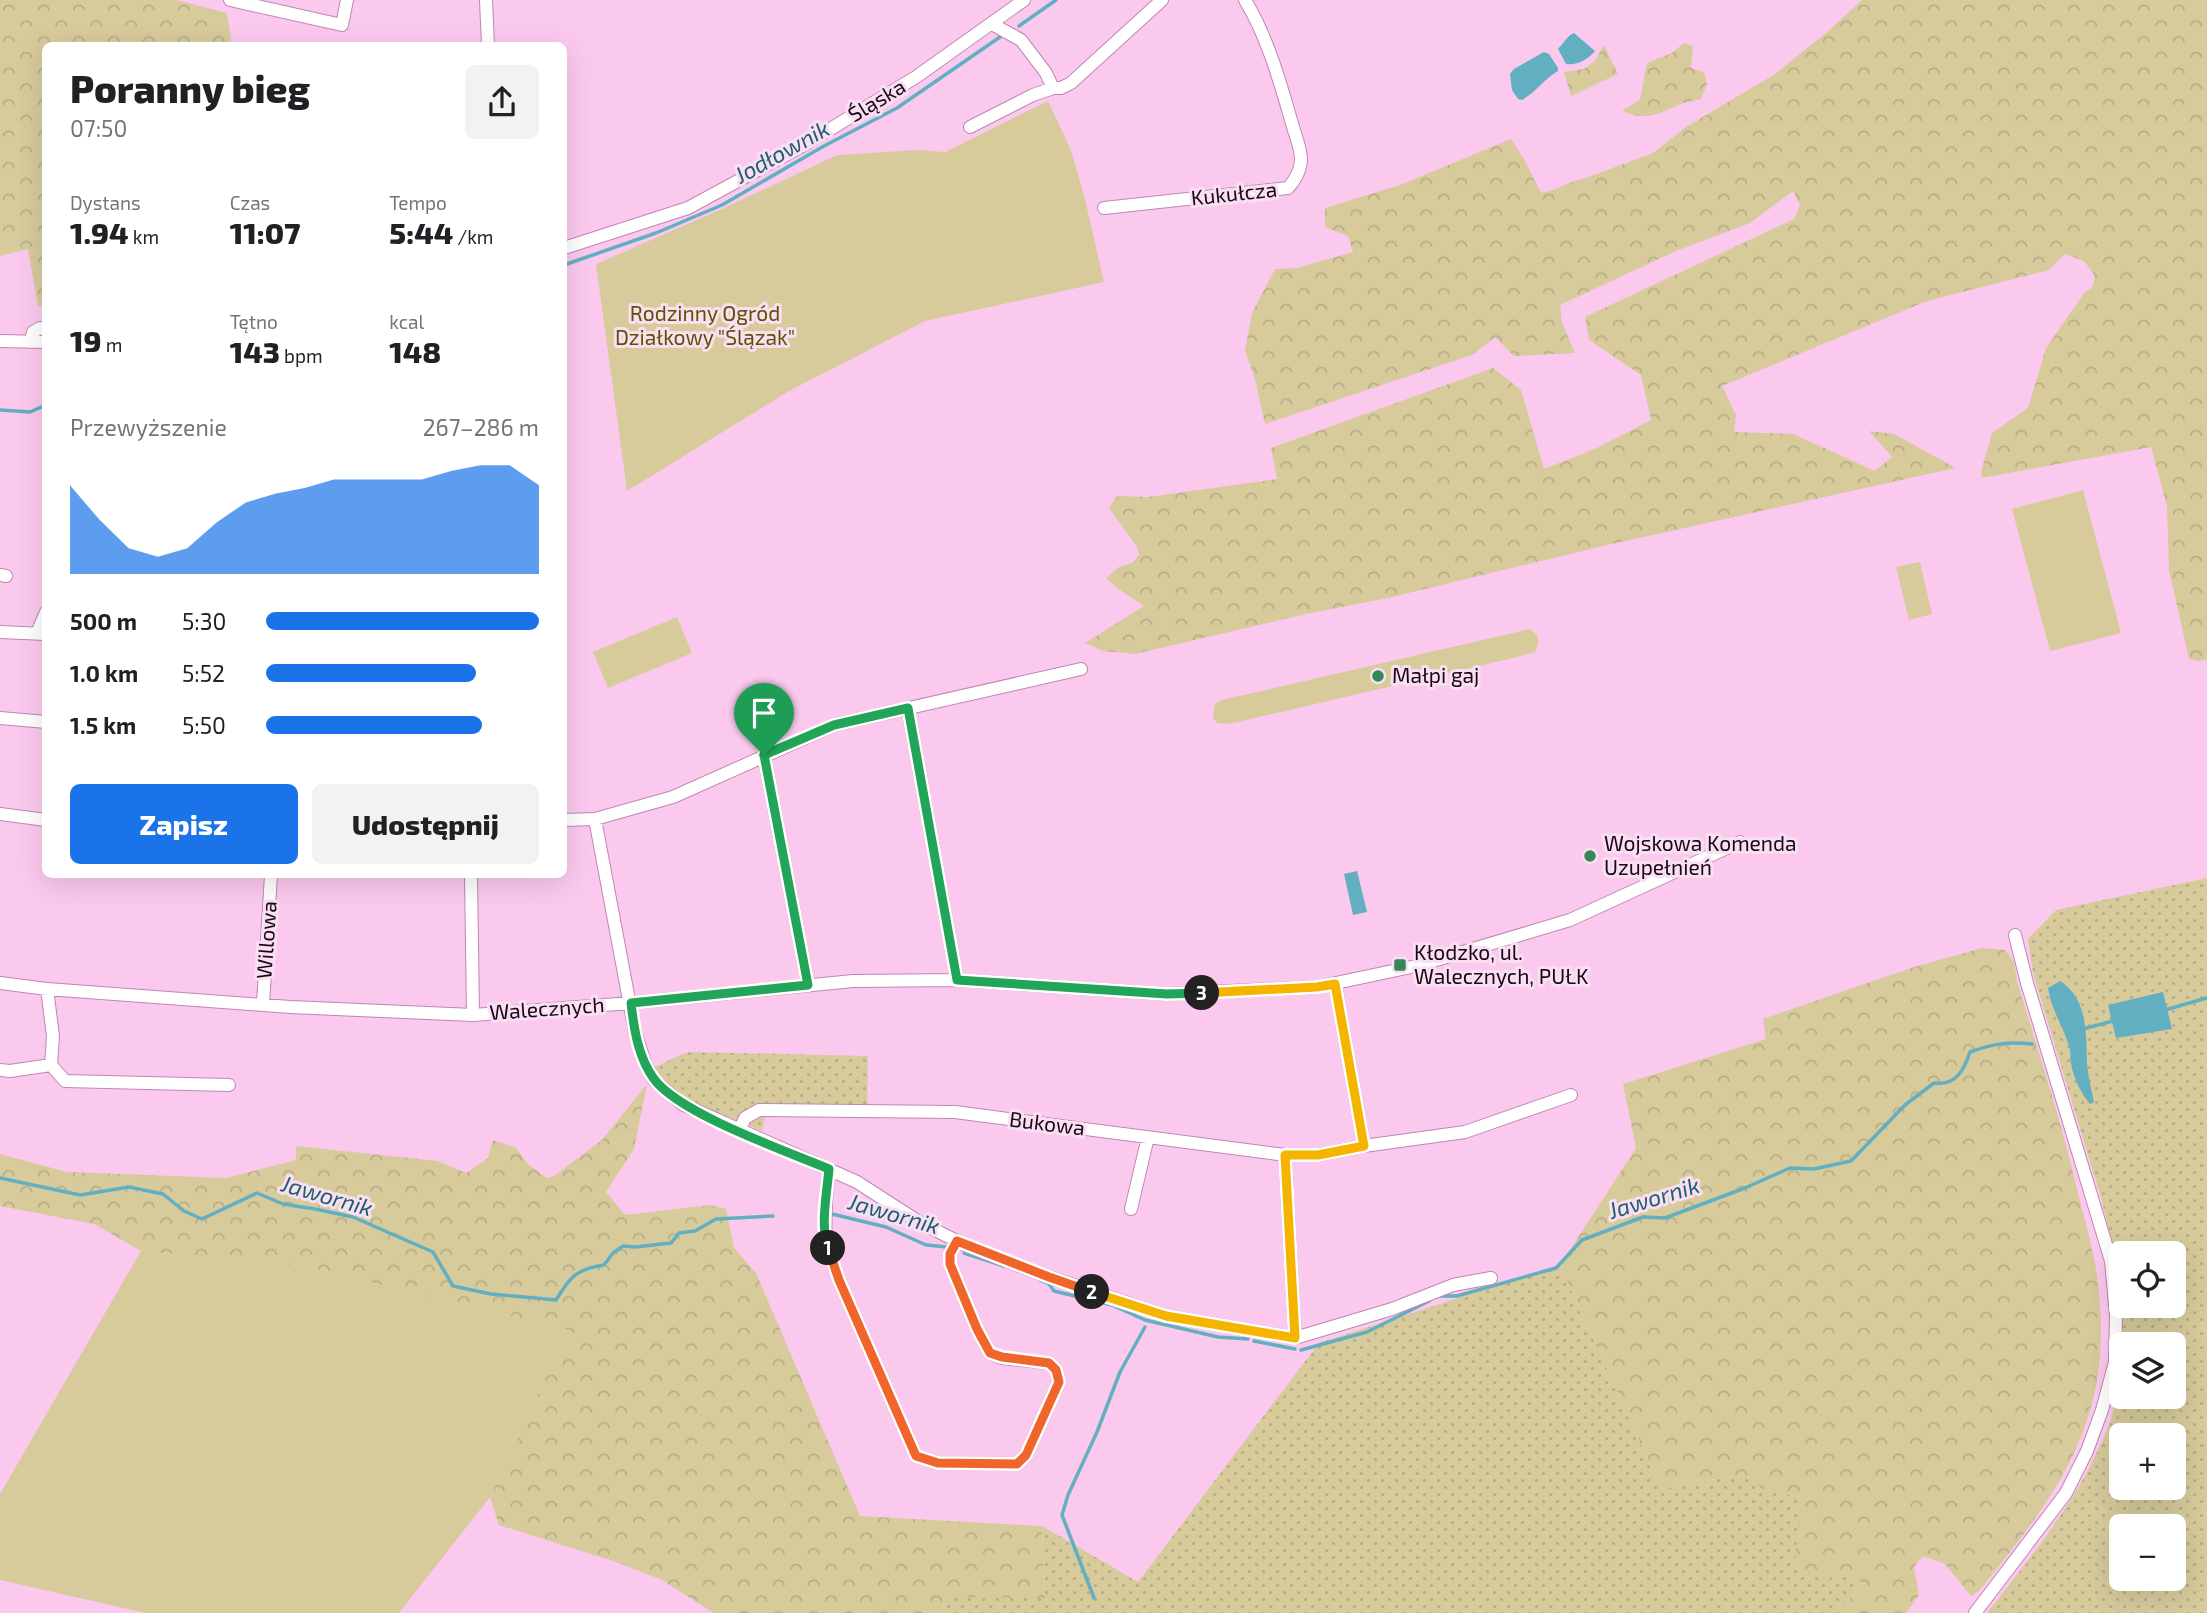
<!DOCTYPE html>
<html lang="pl">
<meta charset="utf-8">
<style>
body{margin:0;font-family:"Exo 2",sans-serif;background:#f2f2f2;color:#202124;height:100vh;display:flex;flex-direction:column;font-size:26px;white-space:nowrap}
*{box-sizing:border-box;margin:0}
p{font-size:23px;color:#757577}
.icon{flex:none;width:38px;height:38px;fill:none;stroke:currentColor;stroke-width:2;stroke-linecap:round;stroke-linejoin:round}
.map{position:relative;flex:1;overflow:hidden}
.panel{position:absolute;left:42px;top:42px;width:525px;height:836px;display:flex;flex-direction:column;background:#fff;border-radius:10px;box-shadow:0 7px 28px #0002}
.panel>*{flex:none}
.buttons{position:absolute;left:2109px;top:1241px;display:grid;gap:14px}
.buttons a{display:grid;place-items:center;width:77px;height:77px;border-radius:10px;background:#fff;box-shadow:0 7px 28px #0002;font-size:35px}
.pin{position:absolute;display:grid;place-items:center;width:60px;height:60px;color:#fff;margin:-72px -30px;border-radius:50% 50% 50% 0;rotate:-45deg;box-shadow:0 0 7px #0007}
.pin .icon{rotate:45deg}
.km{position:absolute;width:35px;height:35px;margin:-18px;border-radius:50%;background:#222;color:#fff;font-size:19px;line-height:35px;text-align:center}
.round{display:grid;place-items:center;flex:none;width:74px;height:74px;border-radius:10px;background:#f2f2f2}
.summary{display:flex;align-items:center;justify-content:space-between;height:119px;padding:0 28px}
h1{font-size:38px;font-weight:800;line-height:52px}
.figures{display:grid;grid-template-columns:repeat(3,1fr);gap:10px;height:119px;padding:7px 28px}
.figures div{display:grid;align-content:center}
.figures b{font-size:30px;font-weight:800}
.figures small{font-size:19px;font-weight:400}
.figures p{font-size:19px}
.chart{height:196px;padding:14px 28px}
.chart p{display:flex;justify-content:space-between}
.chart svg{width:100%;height:126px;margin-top:7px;fill:#1a73e8;opacity:.7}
.action{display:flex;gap:14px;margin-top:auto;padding:14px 28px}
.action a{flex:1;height:80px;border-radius:10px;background:#1a73e8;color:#fff;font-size:28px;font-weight:800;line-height:80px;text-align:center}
.action a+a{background:#f2f2f2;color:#202124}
ul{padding:0 28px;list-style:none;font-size:23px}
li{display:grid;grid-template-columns:112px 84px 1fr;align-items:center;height:52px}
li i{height:18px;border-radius:9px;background:#1a73e8}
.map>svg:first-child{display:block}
.grass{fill:url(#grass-dots);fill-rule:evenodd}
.forest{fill:url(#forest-crowns)}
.garden{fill:#d7cb9c}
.water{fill:#62afc2}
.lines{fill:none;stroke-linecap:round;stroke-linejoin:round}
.stream{stroke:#62afc2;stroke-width:3.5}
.minor-casing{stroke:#c086b2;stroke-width:14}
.minor{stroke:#fff;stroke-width:12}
.split-1-casing{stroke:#fff;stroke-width:14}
.split-2-casing{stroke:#fff;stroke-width:14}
.split-3-casing{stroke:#fff;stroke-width:14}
.split-4-casing{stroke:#fff;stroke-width:14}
.split-1{stroke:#22a559;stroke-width:9}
.split-2{stroke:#f0652b;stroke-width:9}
.split-3{stroke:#f5b400;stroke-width:9}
.split-4{stroke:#22a559;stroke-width:9}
.poi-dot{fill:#358758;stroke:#f9dff2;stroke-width:2.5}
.labels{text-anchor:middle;stroke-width:6;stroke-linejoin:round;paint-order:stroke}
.street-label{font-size:21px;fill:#1b0617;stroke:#f9dff2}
.park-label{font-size:21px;fill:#5f4f00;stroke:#f9dff2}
.poi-label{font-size:21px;fill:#1b0617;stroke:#f9dff2;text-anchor:start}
.water-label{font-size:23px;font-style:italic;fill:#1f5e6c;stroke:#f9dff2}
</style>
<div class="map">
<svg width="2207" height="1613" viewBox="0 0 2207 1613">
<defs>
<pattern id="grass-dots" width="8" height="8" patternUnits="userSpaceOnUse" patternTransform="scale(1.75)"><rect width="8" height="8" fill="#d7cb9c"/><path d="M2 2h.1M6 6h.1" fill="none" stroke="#b8ad86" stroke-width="1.8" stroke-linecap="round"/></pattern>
<pattern id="forest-crowns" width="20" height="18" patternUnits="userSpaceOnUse" patternTransform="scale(1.75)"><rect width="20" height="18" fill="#d7cb9c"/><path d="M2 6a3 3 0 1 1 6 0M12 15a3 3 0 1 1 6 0" fill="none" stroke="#b8ad86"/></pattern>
</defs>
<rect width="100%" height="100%" fill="#fbc9ee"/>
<!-- grass -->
<path class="grass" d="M2207 878V1613H1987C2034 1553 2083 1494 2110 1422 2116 1405 2115 1386 2121 1369V1396H2174V1344H2124L2122 1315 2124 1306H2174V1253H2121V1281L2101 1198 2033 973 2028 939 2056 910ZM2121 1435H2174V1488H2121ZM2121 1526H2174V1578H2121Z
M690 1052 868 1056 867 1116H765L762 1131 683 1098 653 1068 680 1055Z
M1560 1265 1661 1489 1745 1474 1762 1489 1802 1497 1826 1579 1848 1571 1862 1583 1842 1609V1613H943L948 1597H1045L1042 1526 1138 1582 1319 1343Z"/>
<!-- forest -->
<path class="forest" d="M0 0H176L227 13 232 45 46 46 45 305 38 306 28 249 0 256Z
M1862 0H2207V659L2199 661 2189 659 2169 570 2167 506 2151 447 1982 478 1981 472 1992 433 2028 408 2046 348 2085 292 2092 288 2095 276 2084 261 2065 254 2049 270 1927 301 1722 386 1736 415 1734 432 1793 434 1875 471 1892 457 1869 431 1894 434 1956 468 1603 546 1388 598 1306 614 1135 654 1103 651 1085 643 1144 606 1117 588 1106 578 1119 567 1132 563 1139 555 1137 547 1109 508 1117 496 1148 497 1277 479 1271 448 1493 368 1521 390 1544 469 1597 448 1651 420 1641 375 1589 340 1585 317 1794 219 1800 205 1793 191 1750 223 1676 251 1560 305 1562 323 1575 353 1514 356 1495 337 1472 355 1265 424 1255 379 1245 351 1252 313 1275 269 1297 268 1353 252 1348 236 1325 227V208L1400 185 1511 139 1524 159 1541 193C1558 190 1572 180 1589 177L1653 153 1686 127 1775 74 1826 33Z
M1684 43 1693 46 1691 68 1704 72 1707 84 1701 99C1693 101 1685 102 1678 105 1657 115 1645 121 1622 111L1640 100 1647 63 1672 53Z
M1604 45 1618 74 1571 96 1564 72 1584 69 1595 61Z
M1982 948 2005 950 2014 962 2017 981C2039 1054 2063 1127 2080 1201 2086 1225 2093 1249 2097 1274 2103 1318 2103 1368 2090 1411 2071 1479 2022 1537 1979 1591L1971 1596 1945 1564 1923 1556 1914 1567 1919 1595 1906 1613H1842V1609L1862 1583 1848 1571 1826 1579 1794 1567 1802 1497 1762 1489 1745 1474 1661 1489 1560 1265 1636 1148 1623 1084 1766 1039 1763 1019 1914 967Z
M647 1084 634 1149 606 1192 625 1215 710 1205 726 1209 734 1248 756 1273 860 1516 1042 1526 1045 1598 948 1597 943 1613H714L662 1580 616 1562 499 1525 490 1497 567 1330 307 1267 141 1251 94 1224 0 1206V1154L67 1172 226 1178 296 1160V1146L438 1161 466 1173 488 1158 493 1140 516 1148 528 1164 547 1178 554 1176 602 1140Z"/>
<!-- garden -->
<path class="garden" d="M1048 101 1071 150 1085 199 1104 282 925 321 789 391 627 491 596 264 722 209 837 155 917 150 945 152Z
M2083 490 2121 633 2050 651 2012 509Z
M1920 562 1932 614 1909 620 1896 567Z
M677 617 692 653 608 688 593 652Z
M1530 629 1538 636V644L1535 652 1517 657 1238 722 1226 724 1217 723 1213 718 1215 704 1222 700Z
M141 1251 307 1267 568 1330 490 1497 399 1613H146L0 1580V1494Z"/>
<!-- water -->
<path class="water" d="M1574 33 1595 51C1589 59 1576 66 1566 64L1558 49 1569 36Z
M1544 52 1549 54 1558 68V71C1544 79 1536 92 1522 100L1518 99 1512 90 1510 74 1514 69Z
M1357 871 1367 912 1353 915 1344 874Z
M2060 981C2088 999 2086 1033 2087 1063 2088 1076 2091 1089 2094 1102L2090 1104C2081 1093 2073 1077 2071 1063 2070 1057 2071 1052 2069 1046 2063 1026 2051 1009 2048 988Z
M2163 992 2172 1029 2116 1038 2108 1005Z"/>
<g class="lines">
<!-- stream -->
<path class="stream" d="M1019 26 1056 0
M564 265 656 233 722 205 824 146 897 108 1000 37
M0 410 30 412 46 405
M2165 1010 2207 998
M2083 1029 2113 1021
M0 1178 80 1195 129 1187 163 1194 184 1211 202 1219 257 1193 283 1204 315 1209 353 1217 433 1252 453 1286 491 1294 556 1300C570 1277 576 1269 604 1265L613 1253 623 1246 635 1247 671 1243 679 1233 695 1231 716 1219 773 1216
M832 1214 886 1227 926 1245 947 1247
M964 1253 1004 1266
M1040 1280 1049 1284 1054 1291 1112 1305 1145 1320 1218 1337 1248 1339
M1439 1296H1457L1556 1268 1582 1240 1643 1217 1665 1218 1745 1188 1790 1168 1814 1169 1851 1161 1905 1105 1934 1083C1956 1086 1964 1070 1970 1052 1992 1044 2009 1041 2032 1044
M1254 1341 1295 1349
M1301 1350 1367 1332 1429 1301
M1094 1598 1062 1515 1068 1495 1097 1432 1120 1372 1145 1327"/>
<defs>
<path id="minor" d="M230 0 342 25 347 0
M486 0 488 46
M1053 88H1061L1071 83 1162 0
M970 127 1033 95 1053 88 1046 73 1021 40 992 24
M1104 208 1288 188C1295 181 1301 169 1301 159 1301 149 1296 137 1293 127 1281 85 1268 38 1245 0
M564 248 688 208 804 145 916 77 1024 0
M0 341 46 342
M31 342 33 332 40 328 46 329
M0 575 6 576
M0 632 46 634
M37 633 46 612
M908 708 957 980
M0 718 46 722
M764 755 808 985
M0 814 46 820
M595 819 635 1032 645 1063 654 1080 682 1104 857 1182 919 1222 965 1245 1049 1277 1166 1316 1295 1338 1285 1155
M564 820 595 819 673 797 834 725 1081 669
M471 875 473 1015
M0 983 47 989 290 1007 473 1015 631 1003 853 981 957 980 1167 994 1317 987 1416 966 1570 920 1740 842
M1335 984 1364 1146 1465 1132 1571 1095
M47 989 53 1036 51 1065 65 1081 229 1085
M263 1004 271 875
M0 1070 10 1071 51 1065
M739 1131 745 1118 759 1110 955 1112 1285 1155H1318L1364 1146
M829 1169 826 1200 825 1241 839 1280 916 1456 938 1463 1017 1464 1026 1455 1059 1382 1056 1370 1049 1363 1002 1358 990 1353 977 1329 950 1264V1254L957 1241
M1131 1209 1148 1137
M1295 1338 1392 1309 1453 1285 1491 1278
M1975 1613 2066 1493 2087 1451 2102 1410 2115 1362 2116 1315 2111 1261 2027 983 2015 935"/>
</defs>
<!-- minor casing -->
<use href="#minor" class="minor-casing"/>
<!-- minor -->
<use href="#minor" class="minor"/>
</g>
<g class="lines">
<defs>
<path id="split-1" d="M764 755 808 985 631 1003C634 1029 638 1057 654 1079 680 1114 786 1151 829 1169 827 1192 820 1227 828 1248"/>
<path id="split-2" d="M828 1248 839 1280 916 1456 938 1463 1017 1464 1026 1455 1059 1382 1056 1370 1049 1363 1002 1357 990 1353 977 1329 950 1264V1254L957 1241 1049 1277 1092 1292"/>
<path id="split-3" d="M1092 1292 1166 1316 1295 1338 1285 1155H1318L1364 1146 1335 984 1317 987 1202 993"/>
<path id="split-4" d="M764 755 834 725 908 708 957 980 1167 994 1202 993"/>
</defs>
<!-- split-1 casing -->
<use href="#split-1" class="split-1-casing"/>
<!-- split-2 casing -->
<use href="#split-2" class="split-2-casing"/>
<!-- split-3 casing -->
<use href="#split-3" class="split-3-casing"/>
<!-- split-4 casing -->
<use href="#split-4" class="split-4-casing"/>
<!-- split-1 -->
<use href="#split-1" class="split-1"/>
<!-- split-2 -->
<use href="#split-2" class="split-2"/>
<!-- split-3 -->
<use href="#split-3" class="split-3"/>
<!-- split-4 -->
<use href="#split-4" class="split-4"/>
</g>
<!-- markers -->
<g class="poi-dot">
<circle cx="1378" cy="676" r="7"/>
<circle cx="1590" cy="856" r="7"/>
<rect x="1393" y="958" width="14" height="14" rx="3.5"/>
</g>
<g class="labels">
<!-- street labels -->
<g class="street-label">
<text transform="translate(877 101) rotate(-31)" y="7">Śląska</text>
<text transform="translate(1234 194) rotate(-6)" y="7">Kukułcza</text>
<text transform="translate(267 940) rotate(-86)" y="7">Willowa</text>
<text transform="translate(547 1009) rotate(-4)" y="7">Walecznych</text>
<text transform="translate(1047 1124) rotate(7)" y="7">Bukowa</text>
</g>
<!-- park labels -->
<g class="park-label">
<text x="705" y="321">Rodzinny Ogród<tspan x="705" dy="24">Działkowy "Ślązak"</tspan></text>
</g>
<!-- poi labels -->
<g class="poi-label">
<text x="1392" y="683">Małpi gaj</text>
<text x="1604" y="851">Wojskowa Komenda<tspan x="1604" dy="24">Uzupełnień</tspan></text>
<text x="1414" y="960">Kłodzko, ul.<tspan x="1414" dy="24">Walecznych, PUŁK</tspan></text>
</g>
<!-- water labels -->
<g class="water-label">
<text transform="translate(782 152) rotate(-29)" y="8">Jodłownik</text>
<text transform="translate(327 1196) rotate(16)" y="8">Jawornik</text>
<text transform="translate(1654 1198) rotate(-17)" y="8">Jawornik</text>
<text transform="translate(894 1214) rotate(16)" y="8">Jawornik</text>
</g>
</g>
</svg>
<div class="buttons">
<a><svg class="icon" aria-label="locate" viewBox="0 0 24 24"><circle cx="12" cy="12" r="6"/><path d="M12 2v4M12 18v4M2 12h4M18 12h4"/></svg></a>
<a><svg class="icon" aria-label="layers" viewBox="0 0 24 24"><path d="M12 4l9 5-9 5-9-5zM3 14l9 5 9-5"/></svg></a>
<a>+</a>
<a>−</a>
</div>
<div class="pin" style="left:764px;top:755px;background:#1e9e55"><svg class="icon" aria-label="arrive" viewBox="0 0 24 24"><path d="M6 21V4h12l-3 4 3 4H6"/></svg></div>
<b class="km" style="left:828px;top:1248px">1</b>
<b class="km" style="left:1092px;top:1292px">2</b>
<b class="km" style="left:1202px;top:993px">3</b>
<section class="panel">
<div class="summary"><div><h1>Poranny bieg</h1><p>07:50</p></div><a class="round"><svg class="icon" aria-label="share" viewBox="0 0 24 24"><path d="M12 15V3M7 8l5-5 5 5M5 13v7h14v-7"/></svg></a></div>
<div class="figures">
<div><p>Dystans</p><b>1.94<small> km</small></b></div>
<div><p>Czas</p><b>11:07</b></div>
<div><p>Tempo</p><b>5:44<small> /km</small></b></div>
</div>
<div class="figures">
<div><b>19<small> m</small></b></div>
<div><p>Tętno</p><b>143<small> bpm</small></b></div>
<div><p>kcal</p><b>148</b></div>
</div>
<div class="chart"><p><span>Przewyższenie</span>267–286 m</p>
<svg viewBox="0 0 160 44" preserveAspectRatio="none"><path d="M0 44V13L10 25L20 35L30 38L40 35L50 26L60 19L70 16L80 14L90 11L100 11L110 11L120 11L130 8L140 6L150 6L160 13V44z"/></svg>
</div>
<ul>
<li><b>500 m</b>5:30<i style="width:100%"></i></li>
<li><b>1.0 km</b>5:52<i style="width:77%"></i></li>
<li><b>1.5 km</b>5:50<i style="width:79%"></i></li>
</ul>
<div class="action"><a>Zapisz</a><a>Udostępnij</a></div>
</section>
</div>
